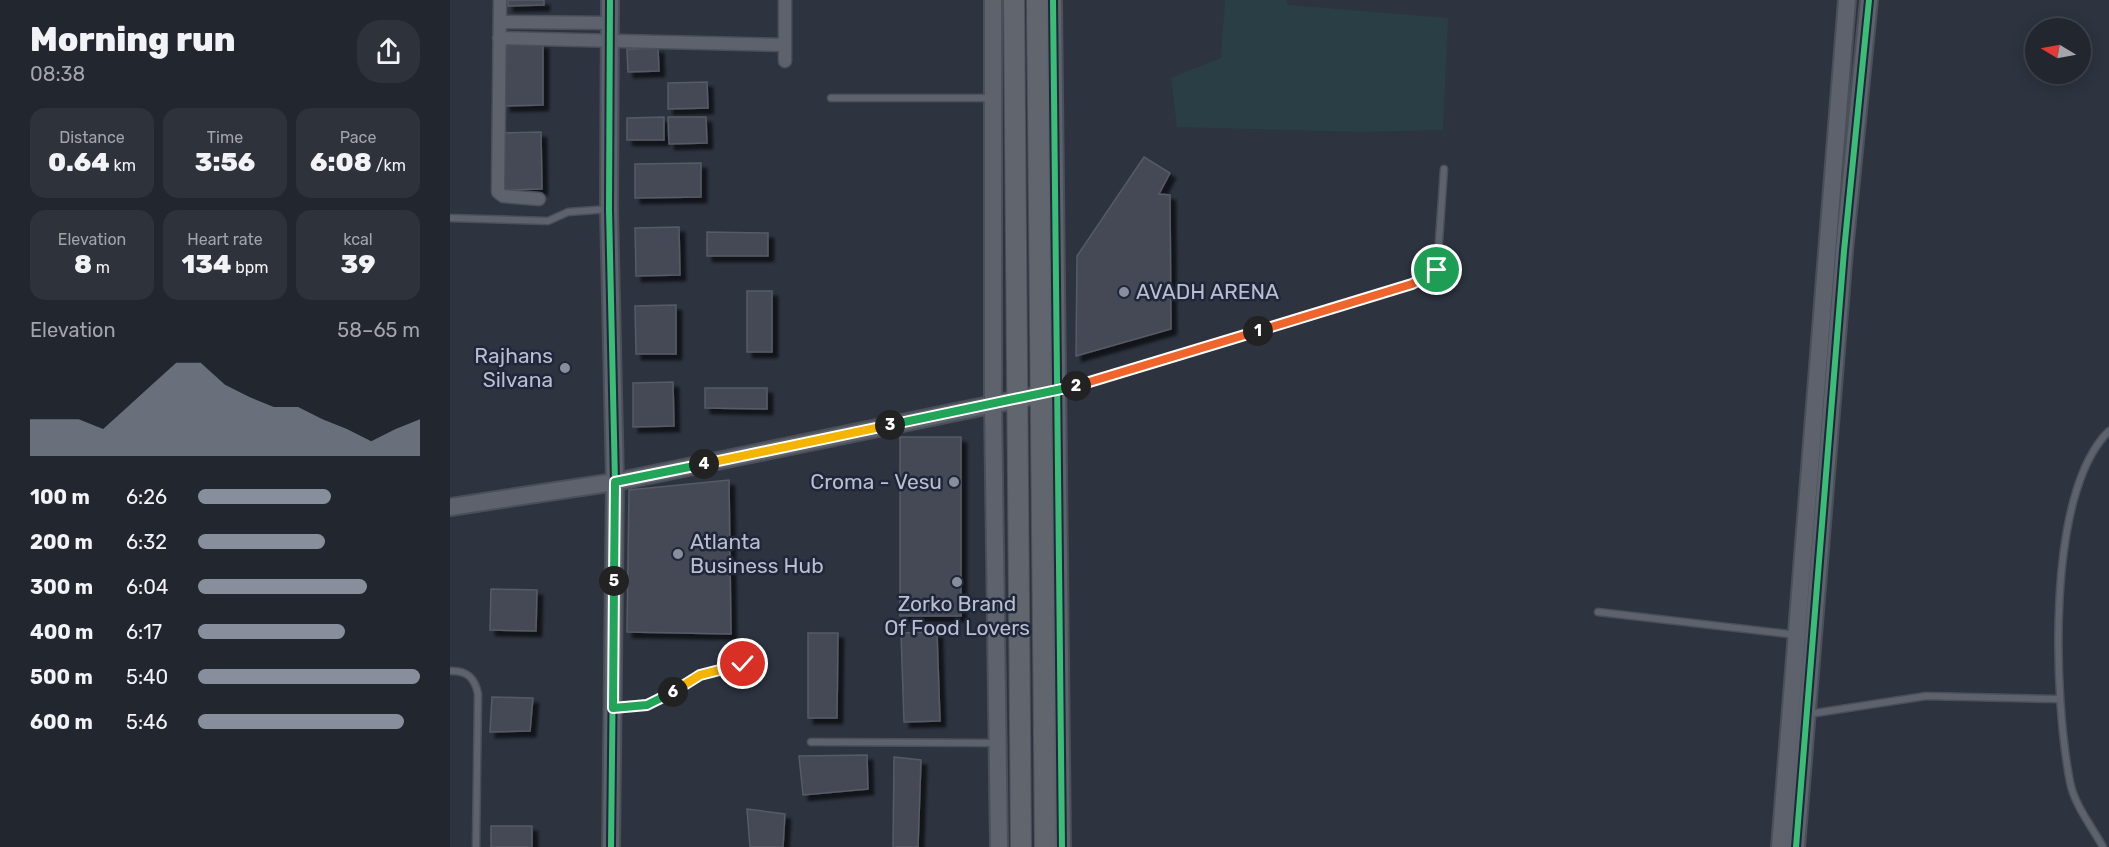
<!DOCTYPE html>
<meta charset="utf-8">
<style>
body{margin:0;font-family:Rubik,sans-serif;background:#2e323b;color:#f1f3f6;height:100vh;display:flex;flex-direction:column;font-size:22px;white-space:nowrap}
*{box-sizing:border-box;margin:0}
p{font-size:20px;color:#a2a5aa}
.icon{flex:none;width:33px;height:33px;fill:none;stroke:currentColor;stroke-width:2;stroke-linecap:round;stroke-linejoin:round}
.map{position:relative;flex:1;overflow:hidden}
.drawer{display:flex;flex-direction:column;background:#22262f;width:450px}
.drawer>*{flex:none}
.needle{width:39px;rotate:280deg}
.fabs{position:absolute;left:1575px;top:18px;display:grid;gap:12px}
.fabs a{display:grid;place-items:center;width:66px;height:66px;border-radius:50%;background:#22262f;box-shadow:0 3px 15px #0003,0 0 0 2px #3f434b;font-size:30px}
.pin{position:absolute;display:grid;place-items:center;width:51px;height:51px;color:#fff;margin:-26px;border:3px solid #fff;border-radius:50%;box-shadow:0 2px 6px #0007}
.km{position:absolute;width:30px;height:30px;margin:-15px;border-radius:50%;background:#222;color:#fff;font-size:16px;line-height:30px;text-align:center}
.round{display:grid;place-items:center;flex:none;width:63px;height:63px;border-radius:24px;background:#2e323b}
.overview{display:flex;align-items:center;justify-content:space-between;height:102px;padding:0 30px}
h1{font-size:33px;font-weight:800;line-height:45px}
.metrics{display:grid;grid-template-columns:repeat(3,1fr);gap:9px;height:102px;padding:6px 30px}
.metrics div{display:grid;align-content:center;border-radius:15px;background:#2e323b;text-align:center}
.metrics b{font-size:26px;font-weight:800}
.metrics small{font-size:16px;font-weight:400}
.metrics p{font-size:16px}
.chart{height:168px;padding:12px 30px}
.chart p{display:flex;justify-content:space-between}
.chart svg{width:100%;height:108px;margin-top:6px;fill:#888e9c;opacity:.7}
ul{padding:0 30px;list-style:none;font-size:20px}
li{display:grid;grid-template-columns:96px 72px 1fr;align-items:center;height:45px}
li i{height:15px;border-radius:8px;background:#888e9c}
main{display:flex;flex:1;min-height:0}
.map>svg:first-child{display:block}
.green{fill:#2a3e46}
.building{fill:#454a54;stroke:#565b66;stroke-width:1.5;filter:url(#shadow)}
.lines{fill:none;stroke-linecap:round;stroke-linejoin:round}
.service-casing{stroke:#4a4f58;stroke-width:9}
.minor-casing{stroke:#4a4f58;stroke-width:15}
.tertiary-casing{stroke:#4a4f58;stroke-width:20}
.primary-casing{stroke:#4c505b;stroke-width:22}
.service{stroke:#5e626c;stroke-width:6}
.minor{stroke:#5e626c;stroke-width:12}
.tertiary{stroke:#5e626c;stroke-width:16}
.primary{stroke:#61656d;stroke-width:20}
.cycleway-casing{stroke:#20273b;stroke-width:10}
.cycleway{stroke:#3abd76;stroke-width:6}
.split-1-casing{stroke:#fff;stroke-width:12}
.split-2-casing{stroke:#fff;stroke-width:12}
.split-3-casing{stroke:#fff;stroke-width:12}
.split-4-casing{stroke:#fff;stroke-width:12}
.split-5-casing{stroke:#fff;stroke-width:12}
.split-6-casing{stroke:#fff;stroke-width:12}
.split-7-casing{stroke:#fff;stroke-width:12}
.split-1{stroke:#f0652b;stroke-width:8}
.split-2{stroke:#f0652b;stroke-width:8}
.split-3{stroke:#22a559;stroke-width:8}
.split-4{stroke:#f5b400;stroke-width:8}
.split-5{stroke:#22a559;stroke-width:8}
.split-6{stroke:#22a559;stroke-width:8}
.split-7{stroke:#f5b400;stroke-width:8}
.poi-dot{fill:#888e9c;stroke:#20273b;stroke-width:2}
.labels{text-anchor:middle;stroke-width:5;stroke-linejoin:round;paint-order:stroke}
.poi-label{font-size:21px;fill:#b9bfce;stroke:#20273b;text-anchor:start}
</style>
<main>
<section class="drawer">
<div class="overview"><div><h1>Morning run</h1><p>08:38</p></div><a class="round"><svg class="icon" aria-label="share" viewBox="0 0 24 24"><path d="M12 15V3M7 8l5-5 5 5M5 13v7h14v-7"/></svg></a></div>
<div class="metrics">
<div><p>Distance</p><b>0.64<small> km</small></b></div>
<div><p>Time</p><b>3:56</b></div>
<div><p>Pace</p><b>6:08<small> /km</small></b></div>
</div>
<div class="metrics">
<div><p>Elevation</p><b>8<small> m</small></b></div>
<div><p>Heart rate</p><b>134<small> bpm</small></b></div>
<div><p>kcal</p><b>39</b></div>
</div>
<div class="chart"><p><span>Elevation</span>58–65 m</p>
<svg viewBox="0 0 160 44" preserveAspectRatio="none"><path d="M0 44V29L10 29L20 29L30 33L40 24L50 15L60 6L70 6L80 15L90 20L100 24L110 24L120 29L130 33L140 38L150 33L160 29V44z"/></svg>
</div>
<ul>
<li><b>100 m</b>6:26<i style="width:60%"></i></li>
<li><b>200 m</b>6:32<i style="width:57%"></i></li>
<li><b>300 m</b>6:04<i style="width:76%"></i></li>
<li><b>400 m</b>6:17<i style="width:66%"></i></li>
<li><b>500 m</b>5:40<i style="width:100%"></i></li>
<li><b>600 m</b>5:46<i style="width:93%"></i></li>
</ul>
</section>
<div class="map">
<svg width="1659" height="847" viewBox="0 0 1659 847">
<defs>
<filter id="shadow"><feDropShadow dx="5.5" dy="5.5" stdDeviation="1.5" flood-color="#0009"/></filter>
</defs>
<rect width="100%" height="100%" fill="#2d333f"/>
<!-- green -->
<path class="green" d="M775 0H837L838 5 998 18 993 130 911 132 727 127 721 78 771 58Z"/>
<!-- building -->
<path class="building" d="M58 0H94V5L58 6Z
M93 43V105L55 106 54 44Z
M208 48 209 71 178 72 177 49Z
M257 82 258 108 218 109V83Z
M214 117V140H177V118Z
M218 117H256L257 143 219 144Z
M91 132 92 189 53 190 52 133Z
M694 157 720 173 709 194 720 195 721 329 626 356 627 256Z
M251 163V197L185 198V164Z
M229 227 230 275 186 276 185 228Z
M257 232 318 233V256H257Z
M297 291H322V352H297Z
M226 305V354H186L185 306Z
M223 382 224 426 183 427V383Z
M255 388H317V409L255 408Z
M450 437H511V616H450Z
M279 480 281 634 177 632 179 490Z
M41 589 87 590 86 631 40 630Z
M487 632 490 721 454 722 451 633Z
M358 633H388L387 718H358Z
M42 697 83 698 80 731 40 732Z
M417 755 418 789 353 795 349 756Z
M444 757 471 760 468 847H443Z
M297 809 335 814 333 847H300Z
M41 826H82V847H41Z"/>
<g class="lines">
<defs>
<path id="service" d="M381 98H542
M0 218 98 221 118 212 159 209
M609 391 962 284 987 270 994 169
M1148 612 1347 635
M0 671C17 670 25 678 28 694L26 847
M165 708 207 702 250 675 293 664
M1359 714 1476 696 1608 699
M361 742 547 743
M1653 847C1642 827 1624 804 1620 782 1604 699 1595 493 1659 431"/>
<path id="minor" d="M50 0 48 192 53 196 89 199
M50 22 160 23
M49 38 335 45
M335 61V0"/>
<path id="tertiary" d="M160 0 159 209 165 482 161 847
M543 0V403L549 847
M603 0 612 847
M0 507 165 482 603 392
M1330 847 1397 0
M1346 847 1394 251 1419 0"/>
<path id="primary" d="M564 0 571 847
M587 0 595 847"/>
</defs>
<!-- service casing -->
<use href="#service" class="service-casing"/>
<!-- minor casing -->
<use href="#minor" class="minor-casing"/>
<!-- tertiary casing -->
<use href="#tertiary" class="tertiary-casing"/>
<!-- primary casing -->
<use href="#primary" class="primary-casing"/>
<!-- service -->
<use href="#service" class="service"/>
<!-- minor -->
<use href="#minor" class="minor"/>
<!-- tertiary -->
<use href="#tertiary" class="tertiary"/>
<!-- primary -->
<use href="#primary" class="primary"/>
<defs>
<path id="cycleway" d="M160 0 159 209 165 482 161 847
M603 0 612 847
M1346 847 1394 251 1419 0"/>
</defs>
<!-- cycleway casing -->
<use href="#cycleway" class="cycleway-casing"/>
<!-- cycleway -->
<use href="#cycleway" class="cycleway"/>
</g>
<g class="lines">
<defs>
<path id="split-1" d="M808 331 962 284 987 270"/>
<path id="split-2" d="M626 386 808 331"/>
<path id="split-3" d="M440 425 626 386"/>
<path id="split-4" d="M254 464 440 425"/>
<path id="split-5" d="M164 581 165 482 254 464"/>
<path id="split-6" d="M164 581 163 708 197 705 223 692"/>
<path id="split-7" d="M223 692 250 675 293 664"/>
</defs>
<!-- split-1 casing -->
<use href="#split-1" class="split-1-casing"/>
<!-- split-2 casing -->
<use href="#split-2" class="split-2-casing"/>
<!-- split-3 casing -->
<use href="#split-3" class="split-3-casing"/>
<!-- split-4 casing -->
<use href="#split-4" class="split-4-casing"/>
<!-- split-5 casing -->
<use href="#split-5" class="split-5-casing"/>
<!-- split-6 casing -->
<use href="#split-6" class="split-6-casing"/>
<!-- split-7 casing -->
<use href="#split-7" class="split-7-casing"/>
<!-- split-1 -->
<use href="#split-1" class="split-1"/>
<!-- split-2 -->
<use href="#split-2" class="split-2"/>
<!-- split-3 -->
<use href="#split-3" class="split-3"/>
<!-- split-4 -->
<use href="#split-4" class="split-4"/>
<!-- split-5 -->
<use href="#split-5" class="split-5"/>
<!-- split-6 -->
<use href="#split-6" class="split-6"/>
<!-- split-7 -->
<use href="#split-7" class="split-7"/>
</g>
<!-- markers -->
<g class="poi-dot">
<circle cx="674" cy="292" r="6"/>
<circle cx="115" cy="368" r="6"/>
<circle cx="504" cy="482" r="6"/>
<circle cx="228" cy="554" r="6"/>
<circle cx="507" cy="582" r="6"/>
</g>
<g class="labels">
<!-- poi labels -->
<g class="poi-label">
<text x="686" y="299">AVADH ARENA</text>
<text x="103" y="363" text-anchor="end">Rajhans<tspan x="103" dy="24">Silvana</tspan></text>
<text x="492" y="489" text-anchor="end">Croma - Vesu</text>
<text x="240" y="549">Atlanta<tspan x="240" dy="24">Business Hub</tspan></text>
<text x="507" y="611" text-anchor="middle">Zorko Brand<tspan x="507" dy="24">Of Food Lovers</tspan></text>
</g>
</g>
</svg>
<div class="fabs">
<a><svg class="needle" viewBox="-14 -14 28 28"><path d="M0-13l5 13h-10z" fill="#e53935"/><path d="M0 13l5-13h-10z" fill="#a2a5aa"/></svg></a>
</div>
<div class="pin" style="left:987px;top:270px;background:#1e9e55"><svg class="icon" aria-label="arrive" viewBox="0 0 24 24"><path d="M6 21V4h12l-3 4 3 4H6"/></svg></div>
<div class="pin" style="left:293px;top:664px;background:#d93025"><svg class="icon" aria-label="check" viewBox="0 0 24 24"><path d="M5 12l5 5 9-10"/></svg></div>
<b class="km" style="left:808px;top:331px">1</b>
<b class="km" style="left:626px;top:386px">2</b>
<b class="km" style="left:440px;top:425px">3</b>
<b class="km" style="left:254px;top:464px">4</b>
<b class="km" style="left:164px;top:581px">5</b>
<b class="km" style="left:223px;top:692px">6</b>
</div>
</main>
